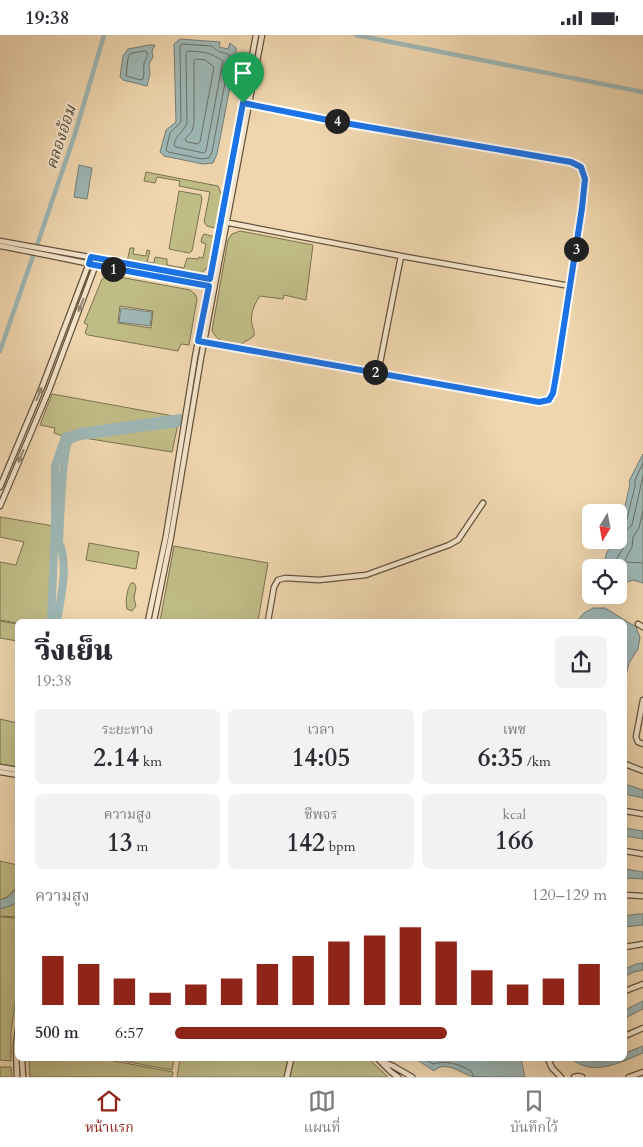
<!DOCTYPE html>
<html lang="th">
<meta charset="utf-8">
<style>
body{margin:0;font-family:Cardo,"Noto Serif Thai",serif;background:#f2f2f3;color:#2b2b33;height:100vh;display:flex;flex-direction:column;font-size:19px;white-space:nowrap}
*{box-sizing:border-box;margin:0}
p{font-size:16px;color:#7c7c81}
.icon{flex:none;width:28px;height:28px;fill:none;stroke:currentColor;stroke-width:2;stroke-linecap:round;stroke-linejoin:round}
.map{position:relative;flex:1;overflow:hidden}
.sheet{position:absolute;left:15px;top:584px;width:612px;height:442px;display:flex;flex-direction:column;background:#fff;border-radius:8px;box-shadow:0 5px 20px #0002}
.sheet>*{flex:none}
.needle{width:32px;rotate:190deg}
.controls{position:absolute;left:582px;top:469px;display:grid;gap:10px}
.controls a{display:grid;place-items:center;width:45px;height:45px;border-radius:8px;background:#fff;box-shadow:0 5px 20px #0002;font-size:25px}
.pin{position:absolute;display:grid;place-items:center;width:42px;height:42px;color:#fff;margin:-51px -21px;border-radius:50% 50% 50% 0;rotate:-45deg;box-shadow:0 0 5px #0007}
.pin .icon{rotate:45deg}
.km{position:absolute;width:25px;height:25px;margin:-12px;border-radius:50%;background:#222;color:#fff;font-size:14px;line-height:25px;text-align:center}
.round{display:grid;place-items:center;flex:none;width:52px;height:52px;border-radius:8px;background:#f2f2f3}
.overview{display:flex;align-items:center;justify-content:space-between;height:85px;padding:0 20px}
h1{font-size:28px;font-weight:800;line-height:38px}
.figures{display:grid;grid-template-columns:repeat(3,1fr);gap:8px;height:85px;padding:5px 20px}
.figures div{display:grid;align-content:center;border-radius:8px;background:#f2f2f3;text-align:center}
.figures b{font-size:25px;font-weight:800}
.figures small{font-size:14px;font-weight:400}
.figures p{font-size:14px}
.chart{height:140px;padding:10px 20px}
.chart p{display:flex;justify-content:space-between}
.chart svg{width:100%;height:90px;margin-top:5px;stroke:#8f2418;stroke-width:6}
ul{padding:0 20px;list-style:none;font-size:16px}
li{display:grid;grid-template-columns:80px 60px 1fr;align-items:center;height:38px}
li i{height:12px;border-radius:6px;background:#8f2418}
.status{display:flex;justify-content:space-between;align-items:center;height:35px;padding:0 25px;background:#fff;direction:ltr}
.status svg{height:14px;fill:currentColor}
.dock{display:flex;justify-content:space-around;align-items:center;height:70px;border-top:1px solid #e1e1e2;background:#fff;font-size:14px;color:#7c7c81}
.dock a{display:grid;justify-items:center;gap:2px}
.dock .on{color:#8f2418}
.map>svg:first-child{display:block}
.green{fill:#c0bc86;stroke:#7b7250;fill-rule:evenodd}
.water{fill:#9eb7b5;stroke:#747e77}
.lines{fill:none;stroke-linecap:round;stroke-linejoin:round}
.shore{stroke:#6a7067;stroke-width:1}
.canal{stroke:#9eb7b5;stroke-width:4.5}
.river{stroke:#9eb7b5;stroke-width:8}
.minor-casing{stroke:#64543e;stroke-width:7}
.minor{stroke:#f5e4cb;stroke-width:4.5}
.oneway{fill:#968672}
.route-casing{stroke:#fff;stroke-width:10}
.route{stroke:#1a73e8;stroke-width:6}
.labels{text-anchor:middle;stroke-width:4.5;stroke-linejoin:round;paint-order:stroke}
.water-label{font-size:16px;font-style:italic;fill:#504c40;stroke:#f5e4cb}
</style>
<div class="status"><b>19:38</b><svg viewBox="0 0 49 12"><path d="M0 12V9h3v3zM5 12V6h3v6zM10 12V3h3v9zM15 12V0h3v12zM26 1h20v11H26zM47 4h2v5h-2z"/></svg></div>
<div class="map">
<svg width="643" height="1042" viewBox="0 0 643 1042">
<rect width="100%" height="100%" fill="#efd6af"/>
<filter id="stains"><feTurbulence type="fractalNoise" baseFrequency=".004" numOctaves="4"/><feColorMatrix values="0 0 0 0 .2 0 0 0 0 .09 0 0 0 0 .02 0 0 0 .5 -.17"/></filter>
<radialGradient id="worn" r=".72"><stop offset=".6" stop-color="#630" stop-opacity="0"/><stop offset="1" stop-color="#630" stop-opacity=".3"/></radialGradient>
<!-- green -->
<path class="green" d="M146 137 218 151 222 161 215 193 207 191 204 187 210 157 179 151 180 146 157 142 155 148 144 146Z
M179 156 201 160 202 164 192 216 189 218 169 214Z
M240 196 313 210 306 265 284 260 283 264 260 261C254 269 250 280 252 289 253 294 255 296 254 301L240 310C228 307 217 308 212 295L228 205 232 199Z
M204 199 215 202C212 216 213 234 198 239L127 227 130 213H134L133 219 146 221 147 215 150 216 147 227 154 228 155 222 167 224V230L184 233 187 223 198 224 199 222 203 223 206 209 201 207 202 202Z
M107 241H114L190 255 195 259 197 264 189 310 181 309 178 316 88 300 85 298 88 290 84 288 102 244ZM120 271 153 276 151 293 118 288Z
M52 359 179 382 82 396 65 402 54 398 55 393 40 390Z
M178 389 172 417 84 403 73 404 66 409 69 405 79 400Z
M0 482 54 491 50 586H18L17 588 0 585V527L16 530 24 507 0 502Z
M89 508 139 517 136 534 86 525Z
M174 511 268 528 258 586H160Z
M131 548H134L136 552 134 563 136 571 132 576 127 574C125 567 127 554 131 548Z
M0 586 17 589V606L0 603Z
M0 684 17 688V732L0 729Z
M0 826 17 830 18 851 7 862 0 865Z
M17 865V882L0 881V874Z
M0 882 17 883 18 949 11 997V1026L0 1025Z
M29 1024H103L173 1037 172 1042H30Z
M113 1024H174L172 1035Z
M180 1024H369L388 1042H177Z
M0 1032H11L12 1042H0Z"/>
<!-- water -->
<path class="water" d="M180 4 220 7 219 12 228 14 230 8 236 13V21L217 119 213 128 203 129 164 121 160 117 166 95 176 87 174 9Z
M149 10H155L152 16 153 22 149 29 150 39 147 51 123 45 120 42 123 21 128 14Z
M79 130 92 133 87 164 74 162Z
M121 273 152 277 150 291 119 287Z
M643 419V548L633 545 628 547 619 543V532H606L604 528 607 517 616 505H619V498L630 449 629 446Z
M593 573H605L636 592 640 602 638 614 629 628 625 644V586H577L584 578Z
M625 749 643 755V763L625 759Z
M625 793 643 796V804L625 801Z
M625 834 643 837V844L625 843Z
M17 853V866L13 870 0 874V865L9 862Z
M637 879H643V890L625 892V881Z
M643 928V935L634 937 625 941V934L636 929Z
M643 966V974L625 983V975Z
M643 1011V1018C621 1027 593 1042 572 1024 581 1024 589 1026 596 1026 606 1026 615 1024 625 1024V1018Z
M416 1024H521L525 1042C514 1042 477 1042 470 1041 460 1037 444 1025 434 1036Z"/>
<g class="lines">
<!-- shore -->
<path class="shore" d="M182 9 212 11C220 20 225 16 230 21L212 117 209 123 202 124 168 117 166 115 170 98 181 87 180 12Z
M145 16 147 17C148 23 146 23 144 28 143 34 145 38 143 44L141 45 126 41 128 23 130 19Z
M188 16C204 17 210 17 223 26L206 116 204 118 176 112 174 110C176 99 184 97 187 88L186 19Z
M196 24 205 25 214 32 200 107 198 109 187 107 185 104 192 96 194 88V26Z
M643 475 639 493 633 502 632 512 625 525 627 527 643 528
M619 492 623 491 626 488 635 451V445L643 428
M618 532 616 525 625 510 624 498 632 490 643 441
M425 1024 433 1029C447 1025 459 1029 471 1036L474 1042"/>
<!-- canal -->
<path class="canal" d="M356 0 643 57
M37 210 74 102 104 0
M0 316 35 215"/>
<!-- river -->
<path class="river" d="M51 586 55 491V431L65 402 80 397 180 383 178 388 81 401C78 402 72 403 70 405 62 411 60 492 59 507 69 531 61 561 57 586"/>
<defs>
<path id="minor" d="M224 187 401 221 570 251
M0 206 212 244
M0 211C70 224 139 240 210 252
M198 306 539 367H545L551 362 557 335 582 173 585 144 581 132 571 127 333 85 243 68
M378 338 401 221
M0 452 42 352 91 223
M0 471 49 355 98 224
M148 586 166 501 195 322 256 0
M154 586 171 502 201 323 262 0
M268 586 274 552 278 545 285 543 319 545 366 540 449 510 458 505 483 468
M638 589 643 592
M643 665 636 702 638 707 643 709
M625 729 643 736
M0 732 18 735
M0 737 18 740
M625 776 643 779
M625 816 643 819
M625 860 643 861
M625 912 643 909
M625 956 643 949
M625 1001 643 993
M22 1024 23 1042
M378 1024 391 1037 398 1042
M548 1024 552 1033 561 1042
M381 1026 393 1031 412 1042
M17 1042 16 1011 18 994
M287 1042 291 1024
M574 1042 578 1041 582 1042
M629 1042 643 1037"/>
</defs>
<!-- minor casing -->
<use href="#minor" class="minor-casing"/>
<!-- minor -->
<use href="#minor" class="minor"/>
</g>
<!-- one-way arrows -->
<defs><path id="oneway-solid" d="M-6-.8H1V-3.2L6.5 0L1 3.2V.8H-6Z" transform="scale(1.25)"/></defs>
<g class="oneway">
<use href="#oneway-solid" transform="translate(81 270) rotate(111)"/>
<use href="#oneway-solid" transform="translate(39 359) rotate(-67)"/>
<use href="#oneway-solid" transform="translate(21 421) rotate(113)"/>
</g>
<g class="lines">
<defs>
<path id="route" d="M243 68 333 86 571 127 581 132 585 144 582 173 557 335 553 358 549 365 539 367 198 306 209 251 89 229 91 222 210 244Z"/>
</defs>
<!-- route casing -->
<use href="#route" class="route-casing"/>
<!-- route -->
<use href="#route" class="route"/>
</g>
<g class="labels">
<!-- water labels -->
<g class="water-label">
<text transform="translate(60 102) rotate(-72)" y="6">คลองอ้อม</text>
</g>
</g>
<rect width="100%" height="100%" filter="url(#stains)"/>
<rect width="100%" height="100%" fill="url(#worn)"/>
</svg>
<div class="controls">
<a><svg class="needle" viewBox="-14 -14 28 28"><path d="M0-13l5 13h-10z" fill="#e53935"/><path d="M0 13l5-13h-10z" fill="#7c7c81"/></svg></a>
<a><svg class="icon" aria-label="locate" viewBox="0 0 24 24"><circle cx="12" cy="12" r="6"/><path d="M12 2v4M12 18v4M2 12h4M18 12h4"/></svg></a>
</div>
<div class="pin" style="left:243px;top:68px;background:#1e9e55"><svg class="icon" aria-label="arrive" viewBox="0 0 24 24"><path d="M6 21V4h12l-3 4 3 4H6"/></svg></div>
<b class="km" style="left:113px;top:234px">1</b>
<b class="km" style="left:375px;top:337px">2</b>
<b class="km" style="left:576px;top:214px">3</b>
<b class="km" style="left:337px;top:86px">4</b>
<section class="sheet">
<div class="overview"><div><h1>วิ่งเย็น</h1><p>19:38</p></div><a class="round"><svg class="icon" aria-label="share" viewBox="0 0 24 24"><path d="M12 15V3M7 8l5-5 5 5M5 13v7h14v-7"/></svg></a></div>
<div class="figures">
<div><p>ระยะทาง</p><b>2.14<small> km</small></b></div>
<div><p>เวลา</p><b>14:05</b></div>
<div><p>เพซ</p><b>6:35<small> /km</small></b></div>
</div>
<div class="figures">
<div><p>ความสูง</p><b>13<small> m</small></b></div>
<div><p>ชีพจร</p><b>142<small> bpm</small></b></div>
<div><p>kcal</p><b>166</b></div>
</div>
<div class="chart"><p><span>ความสูง</span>120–129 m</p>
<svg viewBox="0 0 160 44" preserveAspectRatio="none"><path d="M5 44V20M15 44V24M25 44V31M35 44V38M45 44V34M55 44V31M65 44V24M75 44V20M85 44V13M95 44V10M105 44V6M115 44V13M125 44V27M135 44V34M145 44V31M155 44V24"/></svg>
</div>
<ul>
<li><b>500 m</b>6:57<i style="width:63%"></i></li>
</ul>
</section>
</div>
<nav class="dock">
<a class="on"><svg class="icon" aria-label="home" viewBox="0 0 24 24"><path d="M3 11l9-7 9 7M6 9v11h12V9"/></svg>หน้าแรก</a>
<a><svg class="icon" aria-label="map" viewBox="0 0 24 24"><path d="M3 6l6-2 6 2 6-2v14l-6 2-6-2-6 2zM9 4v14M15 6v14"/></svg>แผนที่</a>
<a><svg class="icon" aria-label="saved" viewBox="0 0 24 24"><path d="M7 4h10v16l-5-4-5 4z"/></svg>บันทึกไว้</a>
</nav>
